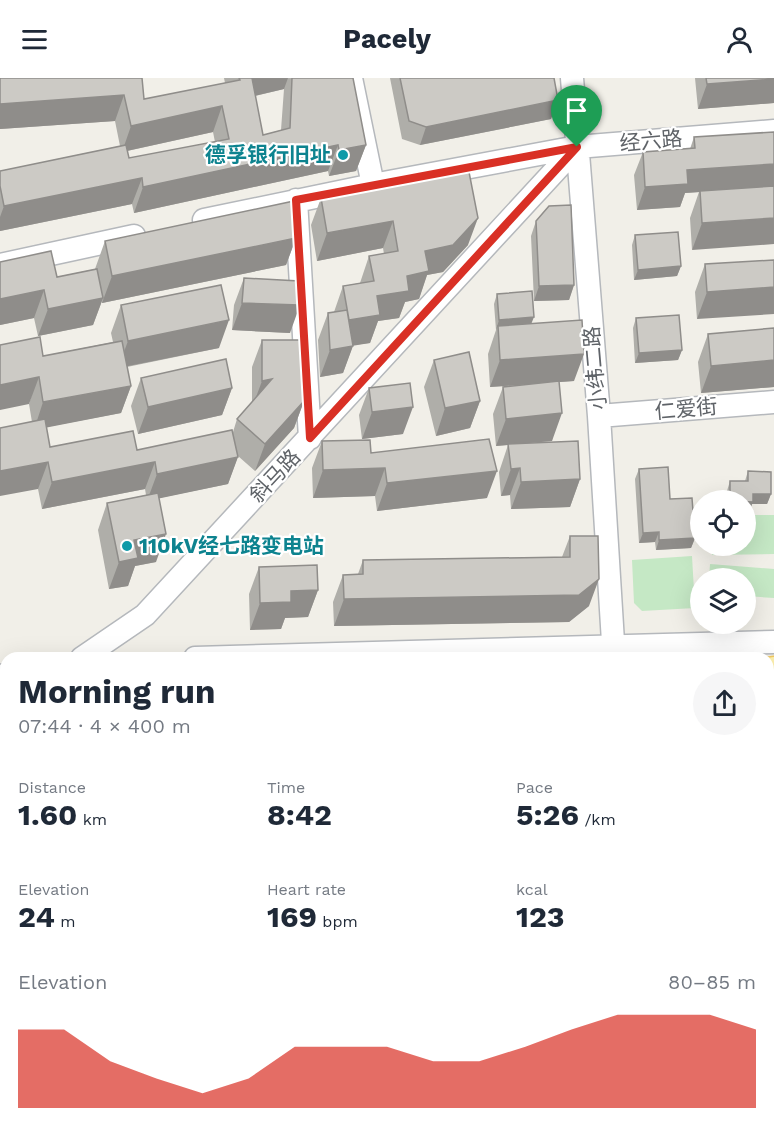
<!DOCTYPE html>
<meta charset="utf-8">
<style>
body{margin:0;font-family:"Work Sans","Noto Sans SC",sans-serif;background:#f6f6f7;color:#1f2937;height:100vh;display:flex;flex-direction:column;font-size:22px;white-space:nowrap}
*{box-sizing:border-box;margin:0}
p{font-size:20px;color:#747a83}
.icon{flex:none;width:33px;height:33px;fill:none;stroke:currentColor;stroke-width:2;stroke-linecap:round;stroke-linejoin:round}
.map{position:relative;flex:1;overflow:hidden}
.side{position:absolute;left:0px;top:574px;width:774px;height:488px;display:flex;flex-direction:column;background:#fff;border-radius:18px 18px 0 0;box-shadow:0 6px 24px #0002}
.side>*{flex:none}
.fabs{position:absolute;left:690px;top:412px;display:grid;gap:12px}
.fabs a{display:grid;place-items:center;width:66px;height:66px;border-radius:50%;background:#fff;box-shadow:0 6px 24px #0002;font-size:30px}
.pin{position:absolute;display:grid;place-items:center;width:51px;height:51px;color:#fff;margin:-62px -26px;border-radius:50% 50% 50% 0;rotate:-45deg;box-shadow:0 0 6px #0007}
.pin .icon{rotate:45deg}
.round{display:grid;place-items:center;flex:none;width:63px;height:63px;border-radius:32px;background:#f6f6f7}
.overview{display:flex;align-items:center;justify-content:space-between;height:102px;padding:0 18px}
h1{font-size:33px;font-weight:700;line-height:45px}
.metrics{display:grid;grid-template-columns:repeat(3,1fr);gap:9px;height:102px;padding:6px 18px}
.metrics div{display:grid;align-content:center}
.metrics b{font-size:30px;font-weight:700}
.metrics small{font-size:16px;font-weight:400}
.metrics p{font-size:16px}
.chart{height:168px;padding:12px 18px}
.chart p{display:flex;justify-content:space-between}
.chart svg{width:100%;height:108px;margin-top:6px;fill:#d93025;opacity:.7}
header{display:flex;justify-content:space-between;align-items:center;height:78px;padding:0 18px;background:#fff;font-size:27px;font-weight:700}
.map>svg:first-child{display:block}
.commercial{fill:#fef7e0}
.green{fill:#c5e8c5}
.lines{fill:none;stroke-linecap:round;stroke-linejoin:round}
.minor-casing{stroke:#b5b8bc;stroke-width:25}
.major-casing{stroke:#f2c960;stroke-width:31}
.minor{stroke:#fff;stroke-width:22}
.major{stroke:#fff2af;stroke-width:28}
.wall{fill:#afaea9;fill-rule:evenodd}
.shaded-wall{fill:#8f8d8a}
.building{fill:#cccac5;stroke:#8f8d8a;stroke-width:1.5}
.route-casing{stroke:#fff;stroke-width:12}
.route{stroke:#d93025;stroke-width:8}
.culture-dot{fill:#0f9aa8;stroke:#fff;stroke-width:2}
.labels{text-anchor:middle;stroke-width:4.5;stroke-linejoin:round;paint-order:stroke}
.street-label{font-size:21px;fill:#5f6368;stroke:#fff}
.culture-label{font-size:21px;font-weight:bold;fill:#0d838f;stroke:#fff;text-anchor:end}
</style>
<header><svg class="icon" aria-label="menu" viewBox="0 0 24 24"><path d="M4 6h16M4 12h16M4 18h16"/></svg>Pacely<svg class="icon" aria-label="person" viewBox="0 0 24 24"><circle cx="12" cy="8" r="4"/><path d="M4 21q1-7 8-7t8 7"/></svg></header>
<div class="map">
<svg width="774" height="1061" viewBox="0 0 774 1061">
<rect width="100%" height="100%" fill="#f1efe8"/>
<!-- commercial -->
<path class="commercial" d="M774 662V1061H671L670 1056H768V663Z"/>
<!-- green -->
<path class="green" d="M746 437H774V476L712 477V468H746Z
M692 478 695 530 642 533 634 525 632 482Z
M710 486 774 491V520L746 518V501H709Z"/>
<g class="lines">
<defs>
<path id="minor" d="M351 0 373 107
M572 0 599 338 614 580
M296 122 310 360
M204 142 373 107 577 69 774 53
M0 187 134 158
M599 338 774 324
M82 580 145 537 577 69
M195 580 774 564
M0 598 6 597
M768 646H774"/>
<path id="major" d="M768 594 774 593
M768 621H774
M0 625H6
M0 668 6 687
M12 1056V1061"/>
</defs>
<!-- minor casing -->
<use href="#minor" class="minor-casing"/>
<!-- major casing -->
<use href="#major" class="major-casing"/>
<!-- minor -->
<use href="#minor" class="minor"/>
<!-- major -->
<use href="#major" class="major"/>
</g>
<!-- wall -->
<path class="wall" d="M0 0 144 21 225 5 224 0H353L366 67 356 93 329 98 328 93 134 135 132 126 0 153V93L120 68 115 43 0 51ZM284 11 281 52 263 57 255 18ZM213 54 215 64 129 80 127 73Z
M390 0H554L558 22 551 41 420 67 402 61Z
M695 0H774V25L698 31Z
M774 54 692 172 690 140 699 114 685 115 680 129 637 132 634 97 643 74 690 71 694 59Z
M421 103 468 167 443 194 427 197 419 221 405 224 399 240 378 243 370 265 353 267 343 295 320 299 318 262 328 235 334 234 343 208 360 205 369 178 384 176 383 170 317 183 311 147 321 120Z
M536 143 574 207 569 222 534 223 531 158Z
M635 157 681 188 677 198 634 202 632 167Z
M296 160 286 187 102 225V223L93 247 38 258 34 240 0 247V184L57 199 95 191 105 163Z
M774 182 697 241 695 214 705 186Z
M244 200 290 255 232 252 234 227Z
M497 216 532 246 574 303 559 304 552 363 514 366 580 401 570 429 511 431 510 417 501 418 499 394 508 367 496 368 493 336 503 309 525 307 490 309 488 276 496 252 494 226Z
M121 227 219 270 127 289 131 308 121 335 46 349 50 369 137 372 233 354 237 341 252 324V289L262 262 304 323 294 350 255 393 238 378 228 406 159 420 156 484 135 488 128 508 109 511 98 452 107 425 146 417 145 411 42 431 38 411 32 344 29 326 43 278 113 264 111 255Z
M636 240 682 272 678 282 635 285 633 250Z
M774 250V309L701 315 698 284 708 256Z
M434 282 480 323 470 350 436 358 424 309Z
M141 300 232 310 222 337 138 356 131 328Z
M369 310 403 356 362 361 359 337Z
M322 363 371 375 487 420 377 433 375 418 313 420 312 390Z
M639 391 670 421 695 460 691 470 656 472 655 464 639 465 635 401Z
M748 393 771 416 767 426H752L749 434 746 423H727V413L730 403H745Z
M570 458 589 528 569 544 334 548 333 524 343 497 358 496 363 482 562 479Z
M259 489 318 512 308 539 285 540 281 551 250 552 249 516Z
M774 655V891L768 884V656Z"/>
<!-- shaded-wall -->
<path class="shaded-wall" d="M249 0H288L284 11 241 21Z
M774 1V25L698 31 707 6Z
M124 17 115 43 0 51V26Z
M558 22 551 41 420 67 426 49Z
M222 28 213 54 122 74 131 48Z
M338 67 328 93 134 135 143 109Z
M366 67 356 93 329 98 339 72Z
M774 86V109L685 115 680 129 637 132 645 109 687 92Z
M142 100 132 126 0 153V139L4 128Z
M478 140 468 167 443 194 427 197 419 221 405 224 399 240 378 243 370 265 339 270 349 242 377 218 407 198 425 173Z
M774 140V166L692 172 702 145Z
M393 143 383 170 317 183 327 155Z
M296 160 286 187 102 225 112 198Z
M681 188 677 198 634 202 638 192Z
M574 207 569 222 534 223 539 208Z
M774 209V236L697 241 707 214Z
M44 212 34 240 0 247V221Z
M103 220 93 247 38 258 48 231Z
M242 225 300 227 290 255 232 252Z
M534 239 530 249 498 248 496 252 499 242Z
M229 242 219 270 118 290 128 263Z
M353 268 343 295 320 299 330 272Z
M682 272 678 282 635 285 639 275Z
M584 276 574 303 490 309 500 282Z
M774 282V309L701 315 711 288Z
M39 299 29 326 0 332V307Z
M272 301 252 330 262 303Z
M131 308 121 335 34 352 43 324Z
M232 310 222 337 138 356 148 329Z
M304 323 294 350 255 393 265 366Z
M480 323 470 350 436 358 445 330Z
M413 329 403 356 362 361 372 334Z
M562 335 552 363 496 368 506 341Z
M238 379 228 406 147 423 157 396Z
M48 384 38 411 0 418V393Z
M155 384 145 411 42 431 52 404Z
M385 390 375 418 313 420 323 392Z
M520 390 510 417 501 418 511 391Z
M497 393 487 420 377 433 387 405Z
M580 401 570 429 511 431 521 404Z
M753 416H771L767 426H752L749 434H746V423Z
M659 454 655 464 639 465 643 455Z
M166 456 156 484 135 488 128 508 109 511 119 484 134 462Z
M695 460 691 470 656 472 659 462Z
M599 501 589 528 569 544 334 548 344 521Z
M318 512 308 539 285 540 281 551 250 552 260 525 291 513Z"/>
<!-- building -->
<path class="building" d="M0 0H142L144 21 240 2 239 0H252L263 57 290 50 292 0H353L366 67 339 72 338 67 143 109 142 100 4 128 0 108V93L126 67 129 80 229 61 222 28 131 48 124 17 0 26Z
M400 0H554L558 22 426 49 409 43Z
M706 0H774V1L707 6Z
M774 54V86L687 92 688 106 645 109 643 74 695 70 694 59Z
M469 94 478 140 453 167 425 173 429 193 407 198 409 213 377 218 380 237 349 242 343 208 374 203 369 178 398 173 393 143 327 155 321 120 420 99 421 103Z
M774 108V140L702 145 700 113Z
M294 123 296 160 112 198 105 163Z
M571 127 574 207 539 208 536 143 549 128Z
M678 154 681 188 638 192 635 157Z
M51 173 57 199 97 191 103 220 48 231 44 212 0 221V184Z
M774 182V209L707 214 705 186Z
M244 200 299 203 300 227 242 225Z
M221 207 229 242 128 263 121 227Z
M532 213 534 239 499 242 497 216Z
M347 232 353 268 330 272 328 235Z
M679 237 682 272 639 275 636 240Z
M582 242 584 276 500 282 498 248Z
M774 250V282L711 288 708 256Z
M40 259 43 278 122 263 131 308 43 324 39 299 0 307V267Z
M262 262H302L304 323 265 366 237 341 272 301 262 303Z
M469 274 480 323 445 330 434 282Z
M226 281 232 310 148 329 141 300Z
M559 303 562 335 506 341 503 309Z
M410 305 413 329 372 334 369 310Z
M45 341 50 369 133 353 137 372 232 352 238 379 157 396 155 384 52 404 48 384 0 393V350Z
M489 361 497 393 387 405 385 390 323 392 322 363 370 362 371 375Z
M578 363 580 401 521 404 520 390 511 391 508 366Z
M668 389 670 421 692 420 695 460 659 462V454L643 455 639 391Z
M748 393 771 394V416H753V424L730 423V403H748Z
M158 415 166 456 134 462 138 480 119 484 107 425Z
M570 458H598L599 501 579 517 344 521 343 497 363 496V482L570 479Z
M317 487 318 512 291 513V524L260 525 259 489Z
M774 655V858L768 850V656Z"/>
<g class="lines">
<defs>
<path id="route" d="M577 69 310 360 296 122Z"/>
</defs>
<!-- route casing -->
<use href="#route" class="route-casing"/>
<!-- route -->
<use href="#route" class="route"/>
</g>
<!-- markers -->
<g class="culture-dot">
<circle cx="343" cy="77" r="6"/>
<circle cx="127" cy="468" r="6"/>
</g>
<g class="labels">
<!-- street labels -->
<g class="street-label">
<text transform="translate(651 63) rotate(-5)" y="7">经六路</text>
<text transform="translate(595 290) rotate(-95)" y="7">小纬二路</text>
<text transform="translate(686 331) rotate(-5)" y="7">仁爱街</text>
<text transform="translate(275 398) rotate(-47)" y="7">斜马路</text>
</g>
<!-- culture labels -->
<g class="culture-label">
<text x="331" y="84">德孚银行旧址</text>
<text x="139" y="475" text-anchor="start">110kV经七路变电站</text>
</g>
</g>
</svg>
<div class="fabs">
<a><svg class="icon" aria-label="locate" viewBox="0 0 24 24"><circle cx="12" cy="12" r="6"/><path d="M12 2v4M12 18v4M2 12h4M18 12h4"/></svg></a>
<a><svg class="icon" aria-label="layers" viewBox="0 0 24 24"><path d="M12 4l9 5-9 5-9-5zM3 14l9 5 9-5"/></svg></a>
</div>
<div class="pin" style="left:577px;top:69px;background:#1e9e55"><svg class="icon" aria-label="arrive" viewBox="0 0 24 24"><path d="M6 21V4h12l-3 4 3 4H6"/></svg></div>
<section class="side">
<div class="overview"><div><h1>Morning run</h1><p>07:44 · 4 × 400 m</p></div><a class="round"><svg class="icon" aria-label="share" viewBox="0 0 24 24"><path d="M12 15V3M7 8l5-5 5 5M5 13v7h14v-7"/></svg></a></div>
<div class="metrics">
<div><p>Distance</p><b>1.60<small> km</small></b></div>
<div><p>Time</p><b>8:42</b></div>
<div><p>Pace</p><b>5:26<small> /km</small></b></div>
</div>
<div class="metrics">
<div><p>Elevation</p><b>24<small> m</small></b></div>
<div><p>Heart rate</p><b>169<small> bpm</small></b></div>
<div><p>kcal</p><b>123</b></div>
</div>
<div class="chart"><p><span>Elevation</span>80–85 m</p>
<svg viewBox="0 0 160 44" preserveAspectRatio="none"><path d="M0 44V12L10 12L20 25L30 32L40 38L50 32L60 19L70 19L80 19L90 25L100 25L110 19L120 12L130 6L140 6L150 6L160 12V44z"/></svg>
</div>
</section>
</div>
